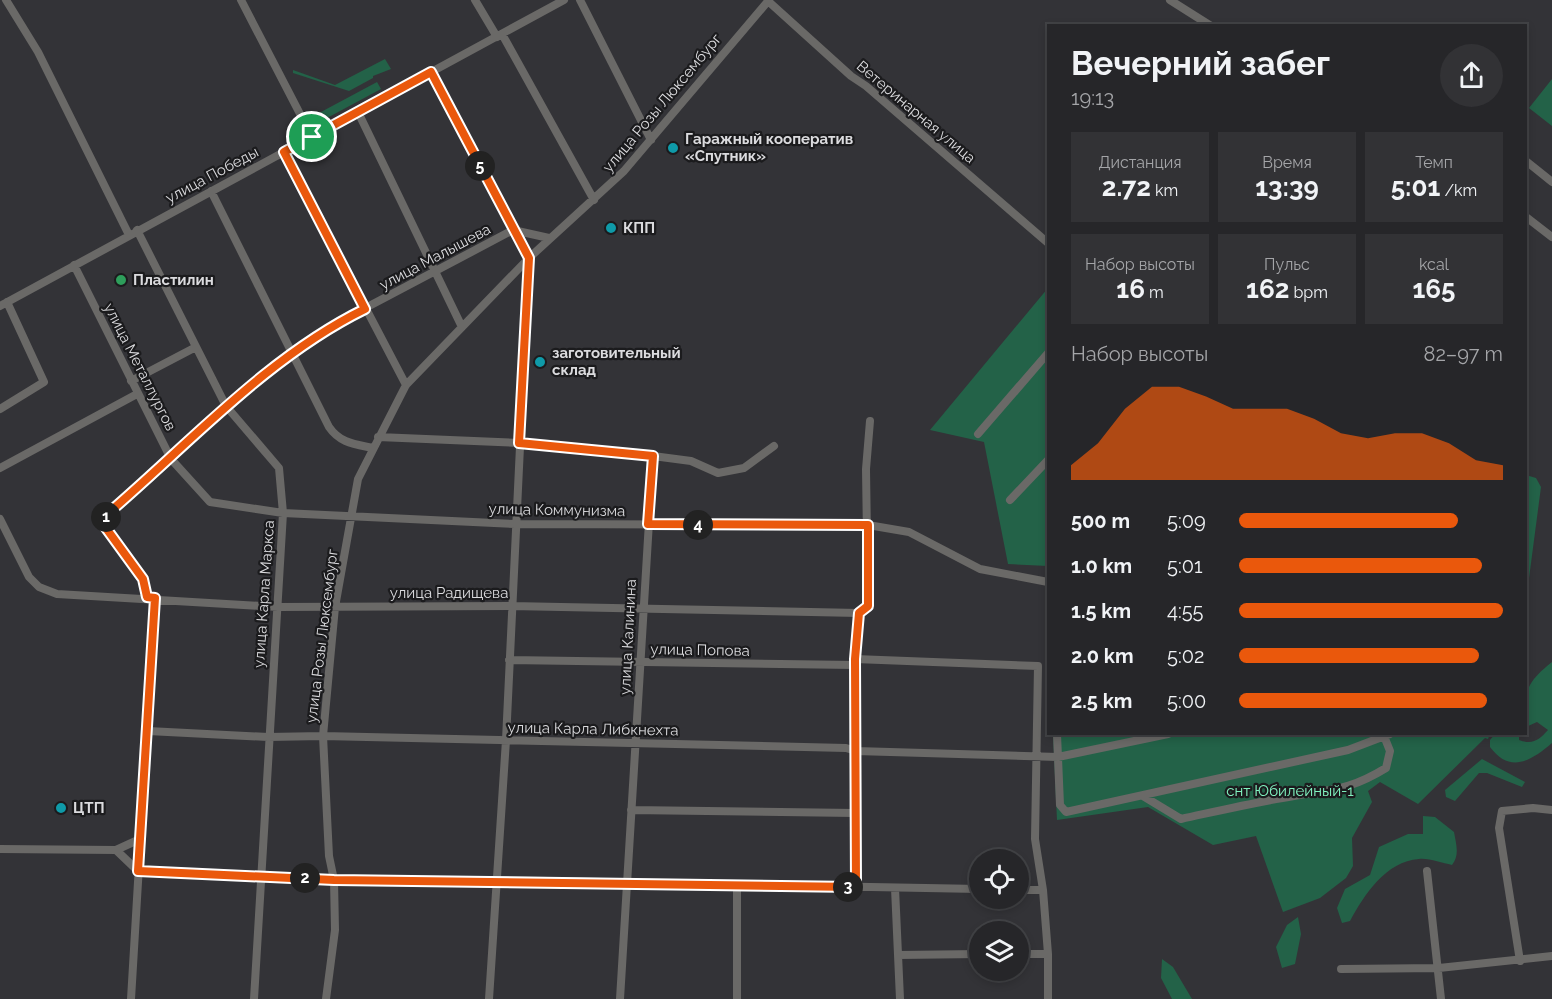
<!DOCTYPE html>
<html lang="ru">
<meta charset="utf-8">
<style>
body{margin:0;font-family:Raleway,sans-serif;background:#323235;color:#f1f3f6;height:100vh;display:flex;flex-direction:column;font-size:22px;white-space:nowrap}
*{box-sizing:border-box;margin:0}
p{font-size:20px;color:#a4a5a8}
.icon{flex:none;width:33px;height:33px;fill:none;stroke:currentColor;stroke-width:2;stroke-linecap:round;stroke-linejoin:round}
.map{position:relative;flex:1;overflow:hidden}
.details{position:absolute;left:1047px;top:24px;width:480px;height:711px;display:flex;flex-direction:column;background:#262629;border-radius:0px;box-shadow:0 3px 9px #0003,0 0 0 2px #424346}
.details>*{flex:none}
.controls{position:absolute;left:969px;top:849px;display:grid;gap:12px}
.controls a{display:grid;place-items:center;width:60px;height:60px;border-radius:50%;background:#262629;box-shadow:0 3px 9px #0003,0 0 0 2px #424346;font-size:30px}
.pin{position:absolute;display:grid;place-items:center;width:51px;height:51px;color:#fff;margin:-26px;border:3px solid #fff;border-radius:50%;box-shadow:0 2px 6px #0007}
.km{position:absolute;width:30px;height:30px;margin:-15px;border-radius:50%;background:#222;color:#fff;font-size:16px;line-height:30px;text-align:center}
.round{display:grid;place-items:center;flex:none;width:63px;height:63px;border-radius:32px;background:#323235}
.summary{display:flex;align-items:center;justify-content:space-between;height:102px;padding:0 24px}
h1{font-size:33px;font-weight:700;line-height:45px}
.metrics{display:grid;grid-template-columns:repeat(3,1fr);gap:9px;height:102px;padding:6px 24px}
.metrics div{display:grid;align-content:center;border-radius:0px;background:#323235;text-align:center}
.metrics b{font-size:26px;font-weight:700}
.metrics small{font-size:16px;font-weight:400}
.metrics p{font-size:16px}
.chart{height:168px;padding:12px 24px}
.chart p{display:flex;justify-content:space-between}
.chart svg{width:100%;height:108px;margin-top:6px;fill:#ea580c;opacity:.7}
ul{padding:0 24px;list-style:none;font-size:20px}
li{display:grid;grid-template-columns:96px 72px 1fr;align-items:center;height:45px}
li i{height:15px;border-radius:8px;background:#ea580c}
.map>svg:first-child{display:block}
.green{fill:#236248}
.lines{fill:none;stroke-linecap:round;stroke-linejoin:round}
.minor{stroke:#6a6967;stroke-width:8}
.route-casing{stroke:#fff;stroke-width:12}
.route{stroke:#ea580c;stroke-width:8}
.culture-dot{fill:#0f9aa8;stroke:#1b1b1d;stroke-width:2}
.leisure-dot{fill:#2e9e5b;stroke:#1b1b1d;stroke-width:2}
.labels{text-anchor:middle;stroke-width:4.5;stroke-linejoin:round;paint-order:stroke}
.street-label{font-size:15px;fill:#dbdbde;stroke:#1b1b1d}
.poi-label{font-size:15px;font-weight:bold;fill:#dbdbde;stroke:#1b1b1d;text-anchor:start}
.park-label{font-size:15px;fill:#82f4c1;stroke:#1b1b1d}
</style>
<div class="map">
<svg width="1552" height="999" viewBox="0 0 1552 999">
<rect width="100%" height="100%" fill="#333337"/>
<!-- green -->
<path class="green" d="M385 59 391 69 373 76V78L349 91 293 73V70L335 85Z
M1552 79V126L1529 108Z
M377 82 381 89 314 125 306 120Z
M1048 288V566L1008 564 984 442 930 430Z
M1526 475 1536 478 1541 487 1526 601Z
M1552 662V743C1531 761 1510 774 1490 747V740L1495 734H1519V740C1533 745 1539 740 1548 730L1537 722 1526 727C1525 693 1523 685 1552 662Z
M1053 734H1490L1488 739 1485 738 1418 804 1380 782 1368 791 1372 802 1352 838 1353 866 1346 878 1320 898 1283 912 1256 836 1213 845 1148 807 1057 820Z
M1482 759 1525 782 1522 787 1487 773H1479L1455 801 1446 797 1445 790Z
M1423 816 1435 817 1454 832C1456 844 1460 855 1452 865 1442 863 1429 858 1419 859 1386 861 1364 895 1350 921L1342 923 1337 908 1345 889 1370 875 1379 847 1408 834H1423Z
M1298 917 1301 934 1295 964 1282 968 1276 947 1287 925Z
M1162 959 1173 967 1192 999H1172L1161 978Z"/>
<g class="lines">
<!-- minor -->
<path class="minor" d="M6 0 38 52 129 235
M241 0 312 137
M475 0 497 37
M580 0 651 140
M1170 0 1211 26
M768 1 851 76 866 86 1048 243
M502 34 594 200
M431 72 529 258 506 740 489 999
M358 112 461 325
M284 152 406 385
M1526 161 1552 182
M211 191 329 427C340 443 354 444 373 448
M1526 217 1552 237
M137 230 226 406 279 468 283 513 254 999
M74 265 171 459 210 502 283 513 515 524 868 525 909 532 980 569 1048 582
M0 306 564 0
M131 381 196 347
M0 409 44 382 7 302
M978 434 1048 353
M378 437 519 443 653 456 691 461 718 473 744 468 774 446
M0 468 137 394
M1010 500 1048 460
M0 519 29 577 39 587 57 594 278 607 511 606 859 613
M148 597 143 579 103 524 106 515 171 459 226 406 292 355 354 314 513 230 549 238
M855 659 1038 666 1035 839 1043 890 1048 954V999
M509 660 855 665
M148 731 268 737 323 736 846 748 856 751 1058 757 1168 734
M1057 734 1060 805 1066 812 1348 750 1390 734
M1143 796 1181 819C1218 811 1256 802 1294 796 1334 789 1350 790 1386 768L1390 751 1384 736
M631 810 855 813
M0 849 116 850 140 839
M116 850 138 871 334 880H497L980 889
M1427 871 1441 999
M737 886V999
M856 887 855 665 859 613 868 606 866 469 870 421
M895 888 900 999
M1018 890H1043
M1018 954H1048
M898 955 980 954
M1520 961 1499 828 1502 811 1533 808 1552 810
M1341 969 1439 968 1552 956
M131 999 155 598
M326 999 335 930 334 880 329 856 323 736 335 607 358 479 406 385 529 258 624 171 769 0
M620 999 653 456"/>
</g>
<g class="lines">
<defs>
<path id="route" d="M431 72 529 258 519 443 653 456 648 524 868 525V606L859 613 855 659 856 887 334 880 138 871 155 598 147 597 143 579 103 524 106 515C188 445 267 357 365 309L284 152Z"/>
</defs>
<!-- route casing -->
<use href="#route" class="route-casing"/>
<!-- route -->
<use href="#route" class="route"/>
</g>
<!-- markers -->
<g class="culture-dot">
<circle cx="673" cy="148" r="6"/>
<circle cx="611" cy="228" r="6"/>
<circle cx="540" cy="362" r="6"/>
<circle cx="61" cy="808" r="6"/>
</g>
<circle class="leisure-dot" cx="121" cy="280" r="6"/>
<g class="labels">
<!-- street labels -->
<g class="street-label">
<text transform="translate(662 103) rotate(-50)" y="5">улица Розы Люксембург</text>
<text transform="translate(916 112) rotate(40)" y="5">Ветеринарная улица</text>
<text transform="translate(212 175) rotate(-28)" y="5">улица Победы</text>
<text transform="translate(435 257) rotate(-28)" y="5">улица Малышева</text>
<text transform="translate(140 367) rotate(63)" y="5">улица Металлургов</text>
<text transform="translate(557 510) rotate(1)" y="5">улица Коммунизма</text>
<text x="449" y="598">улица Радищева</text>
<text transform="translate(264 594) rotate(-86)" y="5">улица Карла Маркса</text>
<text transform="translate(322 636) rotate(-83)" y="5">улица Розы Люксембург</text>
<text transform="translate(628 637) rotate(-87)" y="5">улица Калинина</text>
<text transform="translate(700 650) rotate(1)" y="5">улица Попова</text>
<text transform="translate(593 729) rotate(1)" y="5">улица Карла Либкнехта</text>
</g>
<!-- poi labels -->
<g class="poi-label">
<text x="685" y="144">Гаражный кооператив<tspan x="685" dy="17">«Спутник»</tspan></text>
<text x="623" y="233">КПП</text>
<text x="133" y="285">Пластилин</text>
<text x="552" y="358">заготовительный<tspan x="552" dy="17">склад</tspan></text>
<text x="73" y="813">ЦТП</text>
</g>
<!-- park labels -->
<g class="park-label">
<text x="1290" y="796">снт Юбилейный-1</text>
</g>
</g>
</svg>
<div class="controls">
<a><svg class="icon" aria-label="locate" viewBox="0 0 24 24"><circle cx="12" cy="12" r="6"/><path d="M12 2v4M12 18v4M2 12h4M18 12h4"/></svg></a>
<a><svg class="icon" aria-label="layers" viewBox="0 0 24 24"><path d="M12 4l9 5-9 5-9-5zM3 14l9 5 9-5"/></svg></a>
</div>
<div class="pin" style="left:312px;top:137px;background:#1e9e55"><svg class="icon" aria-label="arrive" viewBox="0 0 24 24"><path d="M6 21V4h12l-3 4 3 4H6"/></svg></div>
<b class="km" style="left:106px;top:517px">1</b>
<b class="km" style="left:305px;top:878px">2</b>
<b class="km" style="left:848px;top:887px">3</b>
<b class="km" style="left:698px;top:525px">4</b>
<b class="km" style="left:480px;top:166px">5</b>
<section class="details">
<div class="summary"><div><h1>Вечерний забег</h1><p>19:13</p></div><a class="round"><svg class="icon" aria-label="share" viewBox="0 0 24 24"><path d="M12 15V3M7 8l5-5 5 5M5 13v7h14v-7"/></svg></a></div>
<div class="metrics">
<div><p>Дистанция</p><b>2.72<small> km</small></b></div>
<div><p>Время</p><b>13:39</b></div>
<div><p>Темп</p><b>5:01<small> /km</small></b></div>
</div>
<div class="metrics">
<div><p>Набор высоты</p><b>16<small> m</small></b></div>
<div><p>Пульс</p><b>162<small> bpm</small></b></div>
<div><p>kcal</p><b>165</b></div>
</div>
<div class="chart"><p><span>Набор высоты</span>82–97 m</p>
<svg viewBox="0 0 160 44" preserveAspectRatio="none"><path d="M0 44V38L10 29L20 15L30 6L40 6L50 10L60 15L70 15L80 15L90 19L100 25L110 27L120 25L130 25L140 29L150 36L160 38V44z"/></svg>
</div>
<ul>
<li><b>500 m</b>5:09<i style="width:83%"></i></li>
<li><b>1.0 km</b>5:01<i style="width:92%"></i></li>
<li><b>1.5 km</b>4:55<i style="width:100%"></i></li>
<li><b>2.0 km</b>5:02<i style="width:91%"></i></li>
<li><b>2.5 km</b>5:00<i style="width:94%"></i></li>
</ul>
</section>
</div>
